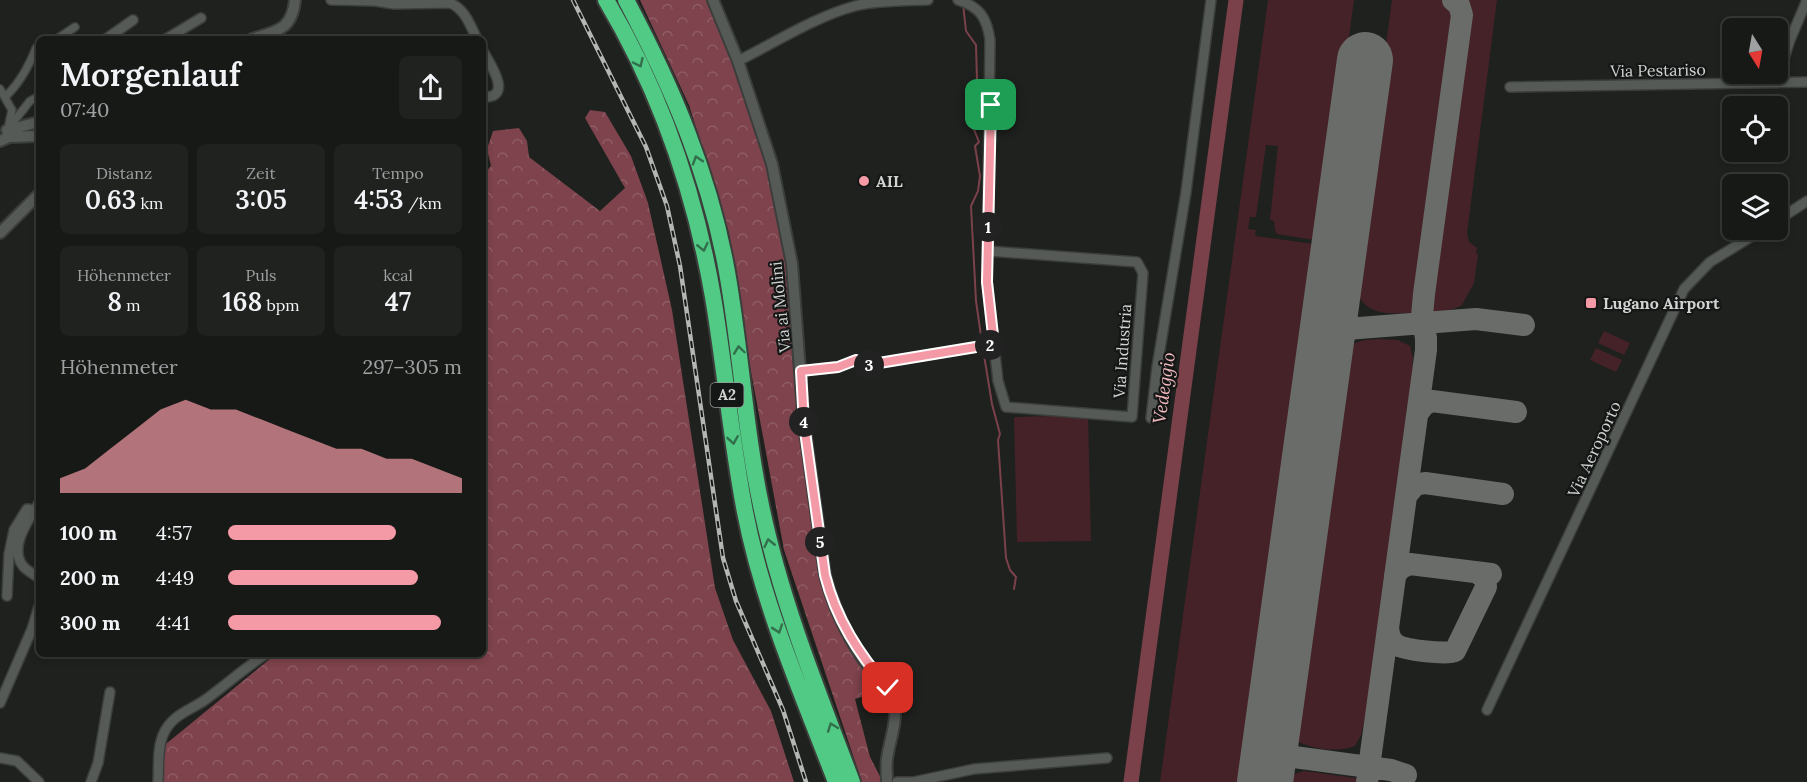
<!DOCTYPE html>
<html lang="de">
<meta charset="utf-8">
<style>
body{margin:0;font-family:Lora,serif;background:#1f221f;color:#f1f3f6;height:100vh;display:flex;flex-direction:column;font-size:22px;white-space:nowrap}
*{box-sizing:border-box;margin:0}
p{font-size:20px;color:#9ea0a1}
.icon{flex:none;width:33px;height:33px;fill:none;stroke:currentColor;stroke-width:2;stroke-linecap:round;stroke-linejoin:round}
.map{position:relative;flex:1;overflow:hidden}
.side{position:absolute;left:36px;top:36px;width:450px;height:621px;display:flex;flex-direction:column;background:#161916;border-radius:9px;box-shadow:0 3px 9px #0003,0 0 0 2px #353835}
.side>*{flex:none}
.needle{width:39px;rotate:169deg}
.fabs{position:absolute;left:1722px;top:18px;display:grid;gap:12px}
.fabs a{display:grid;place-items:center;width:66px;height:66px;border-radius:9px;background:#161916;box-shadow:0 3px 9px #0003,0 0 0 2px #353835;font-size:30px}
.pin{position:absolute;display:grid;place-items:center;width:51px;height:51px;color:#fff;margin:-26px;border-radius:12px;box-shadow:0 3px 9px #0006}
.km{position:absolute;width:30px;height:30px;margin:-15px;border-radius:50%;background:#222;color:#fff;font-size:16px;line-height:30px;text-align:center}
.round{display:grid;place-items:center;flex:none;width:63px;height:63px;border-radius:9px;background:#1f221f}
.head{display:flex;align-items:center;justify-content:space-between;height:102px;padding:0 24px}
h1{font-size:33px;font-weight:600;line-height:45px}
.metrics{display:grid;grid-template-columns:repeat(3,1fr);gap:9px;height:102px;padding:6px 24px}
.metrics div{display:grid;align-content:center;border-radius:9px;background:#1f221f;text-align:center}
.metrics b{font-size:26px;font-weight:600}
.metrics small{font-size:16px;font-weight:400}
.metrics p{font-size:16px}
.chart{height:168px;padding:12px 24px}
.chart p{display:flex;justify-content:space-between}
.chart svg{width:100%;height:108px;margin-top:6px;fill:#f49aa6;opacity:.7}
ul{padding:0 24px;list-style:none;font-size:20px}
li{display:grid;grid-template-columns:96px 72px 1fr;align-items:center;height:45px}
li i{height:15px;border-radius:8px;background:#f49aa6}
.map>svg:first-child{display:block}
.green{fill:#452227}
.forest{fill:url(#forest-crowns)}
.lines{fill:none;stroke-linecap:round;stroke-linejoin:round}
.stream{stroke:#7b414a;stroke-width:2}
.river{stroke:#7b414a;stroke-width:15}
.taxiway{stroke:#696c69;stroke-width:22}
.runway{stroke:#696c69;stroke-width:56}
.pedestrian-casing{stroke:#3c3e3c;stroke-width:10}
.minor-casing{stroke:#3c3e3c;stroke-width:12}
.tertiary-casing{stroke:#3c3e3c;stroke-width:14}
.motorway-casing{stroke:#3c3e3c;stroke-width:20}
.pedestrian{stroke:#565a57;stroke-width:7}
.minor{stroke:#565a57;stroke-width:9}
.tertiary{stroke:#565a57;stroke-width:10}
.motorway{stroke:#50ca84;stroke-width:16}
.rail-casing{stroke:#b4b6b4;stroke-width:4.5}
.rail{stroke:#141715;stroke-width:2;stroke-dasharray:7;stroke-linecap:butt}
.oneway{stroke:#32704c}
.route-casing{stroke:#fff;stroke-width:12}
.route{stroke:#f49aa6;stroke-width:8}
.poi-dot{fill:#f49aa6;stroke:#141715;stroke-width:2}
.labels{text-anchor:middle;stroke-width:4.5;stroke-linejoin:round;paint-order:stroke}
.shield{fill:#141715;stroke:#989b99;stroke-width:1.5}
.shield-label{font-size:15px;font-weight:bold;fill:#d1d3d1}
.street-label{font-size:16px;fill:#d1d3d1;stroke:#141715}
.poi-label{font-size:16px;font-weight:bold;fill:#d1d3d1;stroke:#141715;text-anchor:start}
.water-label{font-size:18px;font-style:italic;fill:#f4bac1;stroke:#141715}
</style>
<div class="map">
<svg width="1807" height="782" viewBox="0 0 1807 782">
<defs>
<pattern id="forest-crowns" width="20" height="18" patternUnits="userSpaceOnUse" patternTransform="scale(1.5)"><rect width="20" height="18" fill="#7e434c"/><path d="M2 6a3 3 0 1 1 6 0M12 15a3 3 0 1 1 6 0" fill="none" stroke="#8f5d65"/></pattern>
</defs>
<rect width="100%" height="100%" fill="#1e211e"/>
<!-- green -->
<path class="green" d="M1268 0H1354L1321 241 1277 234 1275 230 1274 221 1270 220 1278 146 1266 145 1256 217H1250L1248 229 1256 230 1255 236 1321 245 1246 782H1160Z
M1392 0H1497L1467 233 1469 242 1477 248 1476 253 1478 255 1474 283 1462 305C1450 312 1435 312 1420 312 1392 314 1362 319 1354 283Z
M1604 331 1630 343 1624 355 1598 343Z
M1379 339 1398 340 1410 346 1413 357 1412 384 1369 700 1361 735 1355 746C1337 753 1311 749 1295 740L1292 726 1343 354C1350 341 1365 340 1379 339Z
M1596 348 1622 360 1616 372 1590 360Z
M1088 415 1091 541 1017 542 1014 417Z
M1304 771 1384 782H1287L1295 774Z"/>
<!-- forest -->
<path class="forest" d="M640 0H713L753 102 792 264 825 575 841 622 888 688 855 699 870 757 883 782H862L784 550 747 350 729 233 689 105Z
M590 110 605 112 631 156 648 203 672 310 715 588 733 640 771 711 794 782H160L161 748 276 654H483V175L491 166 487 149 493 131 519 128 527 141 529 157 600 211 625 188 585 118Z"/>
<g class="lines">
<!-- stream -->
<path class="stream" d="M963 4 966 31 976 45 977 80 971 122 979 142 975 146 980 176 978 191 971 206 976 301 982 343
M983 349 992 404 1000 434 998 440 1006 558 1010 570 1016 577 1014 589"/>
<!-- river -->
<path class="river" d="M1131 782 1236 0"/>
<!-- taxiway -->
<path class="taxiway" d="M1359 328 1476 319 1524 325
M1321 371C1327 344 1327 330 1359 328 1324 326 1333 294 1335 270
M1418 413 1424 405 1432 401 1516 412
M1406 496 1415 485 1425 483 1503 494
M1395 575 1401 568 1410 564 1491 574
M1388 628C1389 635 1390 641 1397 645 1405 650 1447 655 1455 651L1486 587 1485 578 1476 572
M1294 757 1391 770 1406 775
M1266 782C1270 766 1277 757 1294 757 1277 752 1274 740 1273 724
M1367 782 1426 350V338L1422 316 1424 294 1462 15 1459 5 1453 0"/>
<!-- runway -->
<path class="runway" d="M1265 782 1365 60"/>
<defs>
<path id="pedestrian" d="M57 39 75 27
M0 89 12 110 9 124
M5 97C19 84 29 66 36 48L39 47
M7 130 30 101 39 96"/>
<path id="minor" d="M331 0 375 1 394 4 450 3C465 9 470 25 477 39
M958 0C980 7 987 18 990 40L987 282 998 381 1006 407 1132 417 1143 273 1137 262 988 251
M106 39 133 20
M166 39 201 18
M483 51C490 64 514 98 483 97
M738 61C774 43 817 16 855 6 878 0 904 1 928 0
M1776 83 1790 40 1807 0
M1510 87 1807 82
M1778 220 1807 201
M801 371 838 367 856 360 867 365 994 344
M1151 418 1157 367 1186 192 1211 0
M39 503C29 519 8 547 23 566 27 571 34 574 39 578
M7 596 9 554 14 530 27 509 35 510
M0 703 32 629 39 606
M1487 710 1684 289 1710 262 1762 230
M0 758 17 761 39 782
M91 782 98 763 110 692
M158 782C159 767 157 749 163 735 172 713 193 710 209 697 228 683 246 667 266 654
M897 782H913L974 769 1107 758"/>
<path id="tertiary" d="M713 0 738 61 772 164 792 264 804 424 825 575C833 606 845 632 863 659 874 674 889 685 894 704 898 721 889 742 887 759 886 766 887 774 887 782
M252 39C277 31 292 30 295 0
M9 137 7 130 39 122
M0 141 9 137 39 136
M0 233 39 194"/>
<path id="motorway" d="M606 0C660 91 695 193 713 297 725 368 731 440 745 512 763 605 802 693 836 782
M626 0C672 86 710 176 727 272 741 351 745 432 762 510 782 604 818 692 852 782"/>
</defs>
<!-- pedestrian casing -->
<use href="#pedestrian" class="pedestrian-casing"/>
<!-- minor casing -->
<use href="#minor" class="minor-casing"/>
<!-- tertiary casing -->
<use href="#tertiary" class="tertiary-casing"/>
<!-- motorway casing -->
<use href="#motorway" class="motorway-casing"/>
<!-- pedestrian -->
<use href="#pedestrian" class="pedestrian"/>
<!-- minor -->
<use href="#minor" class="minor"/>
<!-- tertiary -->
<use href="#tertiary" class="tertiary"/>
<!-- motorway -->
<use href="#motorway" class="motorway"/>
<defs>
<path id="rail" d="M573 0 646 147 667 206 680 266 723 558 736 601 783 710 806 782"/>
</defs>
<!-- rail casing -->
<use href="#rail" class="rail-casing"/>
<!-- rail -->
<use href="#rail" class="rail"/>
</g>
<!-- one-way arrows -->
<defs><path id="oneway-chevron" d="M-2-3.5L2.5 0L-2 3.5" fill="none" stroke-width="1.6" stroke-linecap="round" stroke-linejoin="round" transform="scale(1.5)"/></defs>
<g class="oneway">
<use href="#oneway-chevron" transform="translate(639 63) rotate(65)"/>
<use href="#oneway-chevron" transform="translate(697 160) rotate(-108)"/>
<use href="#oneway-chevron" transform="translate(703 247) rotate(77)"/>
<use href="#oneway-chevron" transform="translate(739 350) rotate(-98)"/>
<use href="#oneway-chevron" transform="translate(733 440) rotate(81)"/>
<use href="#oneway-chevron" transform="translate(769 543) rotate(-103)"/>
<use href="#oneway-chevron" transform="translate(778 629) rotate(71)"/>
<use href="#oneway-chevron" transform="translate(832 727) rotate(-110)"/>
</g>
<g class="lines">
<defs>
<path id="route" d="M888 688C859 654 836 619 825 575L804 424 801 371 838 367 856 360 867 365 994 344 987 282 991 105"/>
</defs>
<!-- route casing -->
<use href="#route" class="route-casing"/>
<!-- route -->
<use href="#route" class="route"/>
</g>
<!-- markers -->
<g class="poi-dot">
<circle cx="864" cy="181" r="6"/>
<rect x="1585" y="297" width="12" height="12" rx="3"/>
</g>
<g class="labels">
<!-- shield labels -->
<rect class="shield" x="710.5" y="383" width="33" height="24" rx="4.5"/>
<g class="shield-label">
<text x="727" y="400">A2</text>
</g>
<!-- street labels -->
<g class="street-label">
<text transform="translate(1658 70) rotate(-1)" y="6">Via Pestariso</text>
<text transform="translate(780 307) rotate(-96)" y="6">Via ai Molini</text>
<text transform="translate(1122 351) rotate(-86)" y="6">Via Industria</text>
<text transform="translate(1594 449) rotate(-65)" y="6">Via Aeroporto</text>
</g>
<!-- poi labels -->
<g class="poi-label">
<text x="876" y="187">AIL</text>
<text x="1603" y="309">Lugano Airport</text>
</g>
<!-- water labels -->
<g class="water-label">
<text transform="translate(1164 388) rotate(-82)" y="6">Vedeggio</text>
</g>
</g>
</svg>
<div class="fabs">
<a><svg class="needle" viewBox="-14 -14 28 28"><path d="M0-13l5 13h-10z" fill="#e53935"/><path d="M0 13l5-13h-10z" fill="#9ea0a1"/></svg></a>
<a><svg class="icon" aria-label="locate" viewBox="0 0 24 24"><circle cx="12" cy="12" r="6"/><path d="M12 2v4M12 18v4M2 12h4M18 12h4"/></svg></a>
<a><svg class="icon" aria-label="layers" viewBox="0 0 24 24"><path d="M12 4l9 5-9 5-9-5zM3 14l9 5 9-5"/></svg></a>
</div>
<div class="pin" style="left:991px;top:105px;background:#1e9e55"><svg class="icon" aria-label="arrive" viewBox="0 0 24 24"><path d="M6 21V4h12l-3 4 3 4H6"/></svg></div>
<div class="pin" style="left:888px;top:688px;background:#d93025"><svg class="icon" aria-label="check" viewBox="0 0 24 24"><path d="M5 12l5 5 9-10"/></svg></div>
<b class="km" style="left:988px;top:227px">1</b>
<b class="km" style="left:990px;top:345px">2</b>
<b class="km" style="left:869px;top:365px">3</b>
<b class="km" style="left:804px;top:422px">4</b>
<b class="km" style="left:820px;top:542px">5</b>
<section class="side">
<div class="head"><div><h1>Morgenlauf</h1><p>07:40</p></div><a class="round"><svg class="icon" aria-label="share" viewBox="0 0 24 24"><path d="M12 15V3M7 8l5-5 5 5M5 13v7h14v-7"/></svg></a></div>
<div class="metrics">
<div><p>Distanz</p><b>0.63<small> km</small></b></div>
<div><p>Zeit</p><b>3:05</b></div>
<div><p>Tempo</p><b>4:53<small> /km</small></b></div>
</div>
<div class="metrics">
<div><p>Höhenmeter</p><b>8<small> m</small></b></div>
<div><p>Puls</p><b>168<small> bpm</small></b></div>
<div><p>kcal</p><b>47</b></div>
</div>
<div class="chart"><p><span>Höhenmeter</span>297–305 m</p>
<svg viewBox="0 0 160 44" preserveAspectRatio="none"><path d="M0 44V38L10 34L20 26L30 18L40 10L50 6L60 10L70 10L80 14L90 18L100 22L110 26L120 26L130 30L140 30L150 34L160 38V44z"/></svg>
</div>
<ul>
<li><b>100 m</b>4:57<i style="width:72%"></i></li>
<li><b>200 m</b>4:49<i style="width:81%"></i></li>
<li><b>300 m</b>4:41<i style="width:91%"></i></li>
</ul>
</section>
</div>
